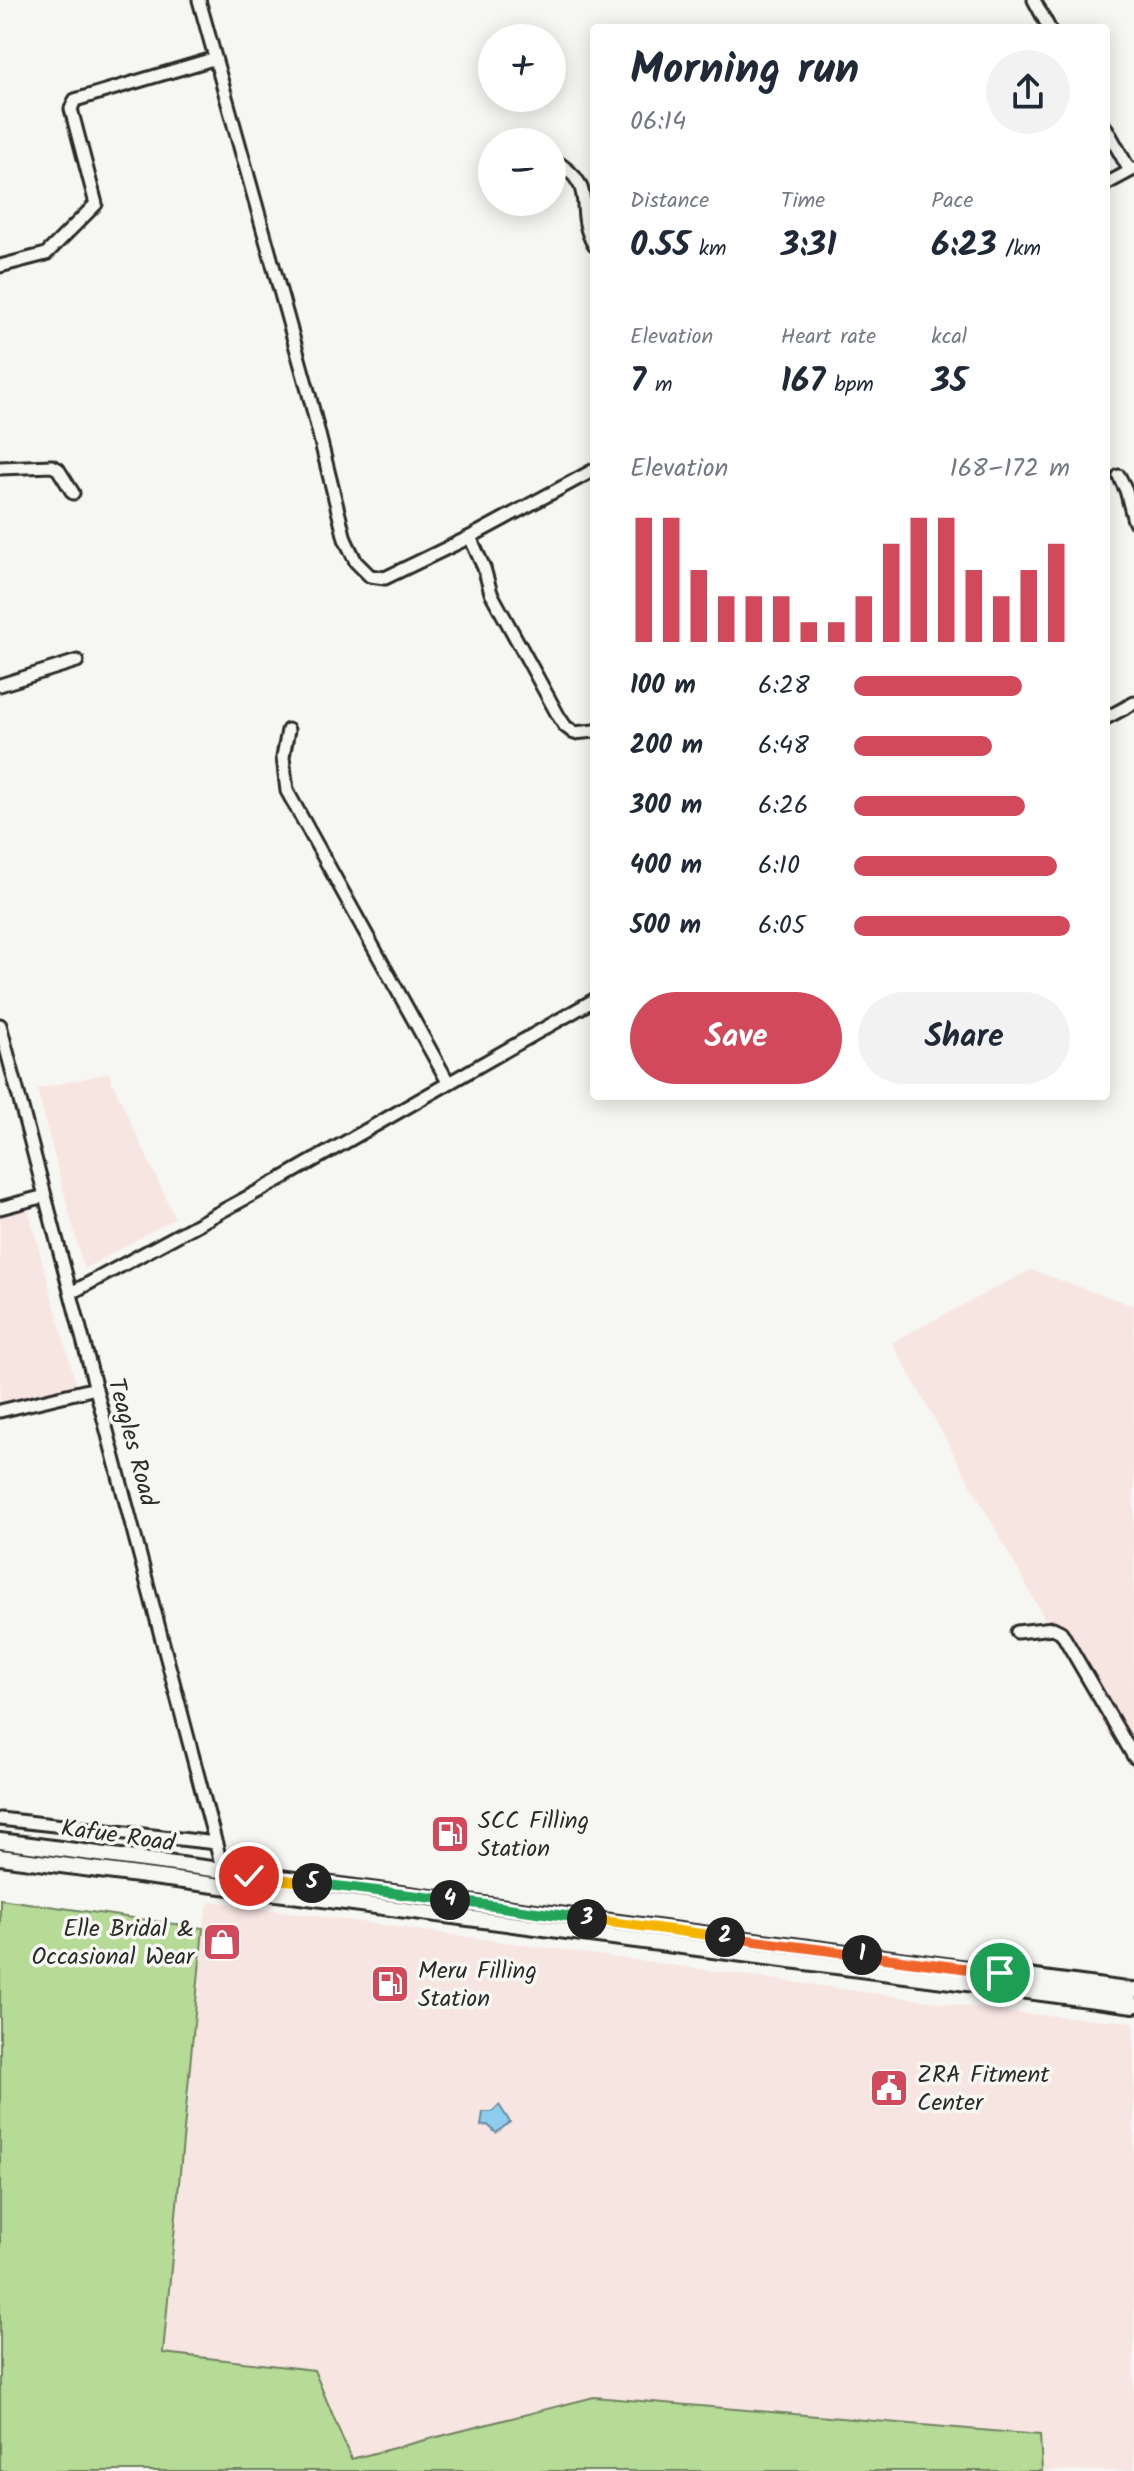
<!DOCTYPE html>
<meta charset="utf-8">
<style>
body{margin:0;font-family:Kalam,sans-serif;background:#f2f2f3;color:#1f2937;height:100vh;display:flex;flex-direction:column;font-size:30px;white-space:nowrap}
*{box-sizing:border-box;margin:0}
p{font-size:26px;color:#747a83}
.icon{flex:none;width:44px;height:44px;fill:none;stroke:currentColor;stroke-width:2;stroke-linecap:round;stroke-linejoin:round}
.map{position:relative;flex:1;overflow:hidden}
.side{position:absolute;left:590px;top:24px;width:520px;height:1076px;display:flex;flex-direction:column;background:#fff;border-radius:8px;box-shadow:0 4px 20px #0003}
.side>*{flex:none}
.fabs{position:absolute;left:478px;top:24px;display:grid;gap:16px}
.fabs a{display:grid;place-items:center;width:88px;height:88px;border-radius:50%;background:#fff;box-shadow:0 4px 20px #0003;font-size:40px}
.pin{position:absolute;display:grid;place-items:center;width:68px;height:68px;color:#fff;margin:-34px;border:4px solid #fff;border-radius:50%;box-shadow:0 2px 8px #0007}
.km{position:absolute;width:40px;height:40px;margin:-20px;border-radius:50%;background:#222;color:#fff;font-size:22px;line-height:40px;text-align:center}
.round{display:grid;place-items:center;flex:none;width:84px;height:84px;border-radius:42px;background:#f2f2f3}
.summary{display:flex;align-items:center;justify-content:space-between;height:136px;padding:0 40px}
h1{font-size:44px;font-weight:800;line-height:60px}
.figures{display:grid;grid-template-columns:repeat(3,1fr);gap:12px;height:136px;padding:8px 40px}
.figures div{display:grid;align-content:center}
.figures b{font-size:34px;font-weight:800}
.figures small{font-size:22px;font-weight:400}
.figures p{font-size:22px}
.chart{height:224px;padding:16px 40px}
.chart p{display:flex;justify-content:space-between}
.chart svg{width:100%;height:144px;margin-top:8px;stroke:#d1495b;stroke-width:6}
.cta{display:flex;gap:16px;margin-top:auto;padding:16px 40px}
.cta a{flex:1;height:92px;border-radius:48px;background:#d1495b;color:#fff;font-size:32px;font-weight:800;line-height:92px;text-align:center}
.cta a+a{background:#f2f2f3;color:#1f2937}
ul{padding:0 40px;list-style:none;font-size:26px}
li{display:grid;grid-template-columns:128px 96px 1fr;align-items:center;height:60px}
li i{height:20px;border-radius:10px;background:#d1495b}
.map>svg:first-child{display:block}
.built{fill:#f7e5e2}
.green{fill:#b5db96;stroke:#708360;stroke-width:2}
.water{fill:#8fcdf0;stroke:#678ca1;stroke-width:2}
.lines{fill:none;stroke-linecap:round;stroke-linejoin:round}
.minor-casing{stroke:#2b2b2b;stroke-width:17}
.major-casing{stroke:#2b2b2b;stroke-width:20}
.minor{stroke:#f6f6f2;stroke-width:11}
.major{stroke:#f6f6f2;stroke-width:14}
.split-1-casing{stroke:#fff;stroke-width:16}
.split-2-casing{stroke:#fff;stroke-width:16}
.split-3-casing{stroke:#fff;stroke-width:16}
.split-4-casing{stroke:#fff;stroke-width:16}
.split-5-casing{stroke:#fff;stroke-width:16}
.split-6-casing{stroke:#fff;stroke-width:16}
.split-1{stroke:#f0652b;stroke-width:10}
.split-2{stroke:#f0652b;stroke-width:10}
.split-3{stroke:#f5b400;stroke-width:10}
.split-4{stroke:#22a559;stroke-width:10}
.split-5{stroke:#22a559;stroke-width:10}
.split-6{stroke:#f5b400;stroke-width:10}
.labels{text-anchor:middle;stroke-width:7;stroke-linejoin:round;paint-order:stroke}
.street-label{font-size:24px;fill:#2b2b2b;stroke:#f6f6f2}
.poi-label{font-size:24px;fill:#2b2b2b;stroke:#f6f6f2;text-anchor:start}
</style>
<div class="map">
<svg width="1134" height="2471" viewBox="0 0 1134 2471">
<rect width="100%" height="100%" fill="#f6f6f2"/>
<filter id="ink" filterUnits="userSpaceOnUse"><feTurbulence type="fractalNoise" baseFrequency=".0125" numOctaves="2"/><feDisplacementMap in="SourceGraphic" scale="16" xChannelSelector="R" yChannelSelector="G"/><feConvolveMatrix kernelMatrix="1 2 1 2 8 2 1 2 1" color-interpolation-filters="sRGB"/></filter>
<g filter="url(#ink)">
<!-- built -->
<path class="built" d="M108 1073 175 1218 84 1269 37 1089Z
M28 1209 77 1388 0 1404V1216Z
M1031 1270 1134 1306V1745L1129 1736 1111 1738 892 1342Z
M209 1901 1015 2013 1134 2022V2471H1042L1039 2435 595 2397 351 2459 163 2353 203 1928Z"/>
<!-- green -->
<path class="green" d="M0 1899 203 1928 163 2353 314 2370 351 2459 594 2397 1040 2435 1042 2471H0Z"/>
<!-- water -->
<path class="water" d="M499 2105 510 2122 496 2133 488 2125 481 2126 483 2112H492Z"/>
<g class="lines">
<defs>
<path id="minor" d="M199 0 310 398 345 539 356 562 370 576 385 578 470 537 594 470
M1034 0 1049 28
M1106 128 1130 171
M552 159C602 188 572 206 594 245
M1106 184 1134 169
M0 266 46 254 96 204 71 109 75 100 213 59
M0 468 52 466 58 469 73 493
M1119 476 1126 490 1134 521
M470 537 484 568 491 593 559 717 565 726 574 733 594 731
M0 685 77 661
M1106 718 1134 703
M288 730 283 757 287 791 448 1082
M0 1025 223 1871
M0 1208 45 1196
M71 1293 281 1179 594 1000
M0 1411 96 1388
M1017 1632 1053 1628 1061 1632 1134 1757
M0 1819 216 1843"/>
<path id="major" d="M0 1841 1134 1991
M0 1857 1134 2005"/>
</defs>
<!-- minor casing -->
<use href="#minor" class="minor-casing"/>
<!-- major casing -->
<use href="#major" class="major-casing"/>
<!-- minor -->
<use href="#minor" class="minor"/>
<!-- major -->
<use href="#major" class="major"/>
</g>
</g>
<g class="lines" filter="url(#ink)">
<defs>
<path id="split-1" d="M862 1955 1000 1973"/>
<path id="split-2" d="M725 1937 862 1955"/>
<path id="split-3" d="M587 1919 725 1937"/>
<path id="split-4" d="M450 1900 587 1919"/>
<path id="split-5" d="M312 1883 450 1900"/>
<path id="split-6" d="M249 1876 312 1883"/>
</defs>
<!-- split-1 casing -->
<use href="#split-1" class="split-1-casing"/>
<!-- split-2 casing -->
<use href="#split-2" class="split-2-casing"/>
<!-- split-3 casing -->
<use href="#split-3" class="split-3-casing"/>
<!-- split-4 casing -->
<use href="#split-4" class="split-4-casing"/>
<!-- split-5 casing -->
<use href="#split-5" class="split-5-casing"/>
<!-- split-6 casing -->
<use href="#split-6" class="split-6-casing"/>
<!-- split-1 -->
<use href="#split-1" class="split-1"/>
<!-- split-2 -->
<use href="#split-2" class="split-2"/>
<!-- split-3 -->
<use href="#split-3" class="split-3"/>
<!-- split-4 -->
<use href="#split-4" class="split-4"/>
<!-- split-5 -->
<use href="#split-5" class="split-5"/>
<!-- split-6 -->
<use href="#split-6" class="split-6"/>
</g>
<!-- icons -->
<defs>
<symbol id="fuel-square" viewBox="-11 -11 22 22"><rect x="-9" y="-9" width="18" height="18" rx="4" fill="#d1495b" stroke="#f6f6f2"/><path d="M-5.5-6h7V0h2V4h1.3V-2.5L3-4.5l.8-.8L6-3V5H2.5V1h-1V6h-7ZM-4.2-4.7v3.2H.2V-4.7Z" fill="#fff"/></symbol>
<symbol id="shop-square" viewBox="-11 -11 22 22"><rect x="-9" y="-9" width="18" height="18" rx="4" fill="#d1495b" stroke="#f6f6f2"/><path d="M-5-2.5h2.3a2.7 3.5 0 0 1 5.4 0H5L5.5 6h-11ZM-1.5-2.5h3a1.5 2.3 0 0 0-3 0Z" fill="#fff"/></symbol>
<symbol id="civic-square" viewBox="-11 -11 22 22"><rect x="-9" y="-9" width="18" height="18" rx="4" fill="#d1495b" stroke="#f6f6f2"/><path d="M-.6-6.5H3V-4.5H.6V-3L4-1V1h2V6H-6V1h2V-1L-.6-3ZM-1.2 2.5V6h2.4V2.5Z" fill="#fff"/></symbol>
</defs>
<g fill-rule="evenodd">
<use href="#fuel-square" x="428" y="1812" width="44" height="44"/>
<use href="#shop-square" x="200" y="1920" width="44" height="44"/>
<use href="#fuel-square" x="368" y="1962" width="44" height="44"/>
<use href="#civic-square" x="867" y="2066" width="44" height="44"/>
</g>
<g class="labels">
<!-- street labels -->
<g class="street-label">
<text transform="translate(133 1442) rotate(75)" y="8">Teagles Road</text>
<text transform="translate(118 1835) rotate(8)" y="8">Kafue Road</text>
</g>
<!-- poi labels -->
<g class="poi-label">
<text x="478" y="1828">SCC Filling<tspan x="478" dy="28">Station</tspan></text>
<text x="194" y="1936" text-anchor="end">Elle Bridal &amp;<tspan x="194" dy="28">Occasional Wear</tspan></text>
<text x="418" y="1978">Meru Filling<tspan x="418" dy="28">Station</tspan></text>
<text x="917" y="2082">ZRA Fitment<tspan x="917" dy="28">Center</tspan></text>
</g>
</g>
</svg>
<div class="fabs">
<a>+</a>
<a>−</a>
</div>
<div class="pin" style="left:1000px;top:1973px;background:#1e9e55"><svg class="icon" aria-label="arrive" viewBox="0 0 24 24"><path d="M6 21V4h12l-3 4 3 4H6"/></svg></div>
<div class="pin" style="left:249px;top:1876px;background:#d93025"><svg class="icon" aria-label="check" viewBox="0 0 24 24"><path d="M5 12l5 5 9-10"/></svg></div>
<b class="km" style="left:862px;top:1955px">1</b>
<b class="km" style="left:725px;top:1937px">2</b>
<b class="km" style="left:587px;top:1919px">3</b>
<b class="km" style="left:450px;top:1900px">4</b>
<b class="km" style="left:312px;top:1883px">5</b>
<section class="side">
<div class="summary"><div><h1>Morning run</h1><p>06:14</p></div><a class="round"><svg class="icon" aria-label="share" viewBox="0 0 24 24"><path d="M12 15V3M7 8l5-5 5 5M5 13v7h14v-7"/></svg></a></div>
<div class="figures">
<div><p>Distance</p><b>0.55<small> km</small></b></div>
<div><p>Time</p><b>3:31</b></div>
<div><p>Pace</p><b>6:23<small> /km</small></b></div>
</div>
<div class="figures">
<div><p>Elevation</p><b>7<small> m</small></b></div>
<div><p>Heart rate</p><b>167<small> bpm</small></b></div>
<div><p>kcal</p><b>35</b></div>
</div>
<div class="chart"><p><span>Elevation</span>168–172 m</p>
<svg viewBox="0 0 160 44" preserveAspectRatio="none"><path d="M5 44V6M15 44V6M25 44V22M35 44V30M45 44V30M55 44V30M65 44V38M75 44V38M85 44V30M95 44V14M105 44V6M115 44V6M125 44V22M135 44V30M145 44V22M155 44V14"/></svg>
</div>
<ul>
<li><b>100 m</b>6:28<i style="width:78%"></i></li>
<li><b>200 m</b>6:48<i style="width:64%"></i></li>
<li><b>300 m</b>6:26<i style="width:79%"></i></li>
<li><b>400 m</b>6:10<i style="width:94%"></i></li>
<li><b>500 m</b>6:05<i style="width:100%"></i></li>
</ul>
<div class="cta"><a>Save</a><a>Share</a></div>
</section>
</div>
